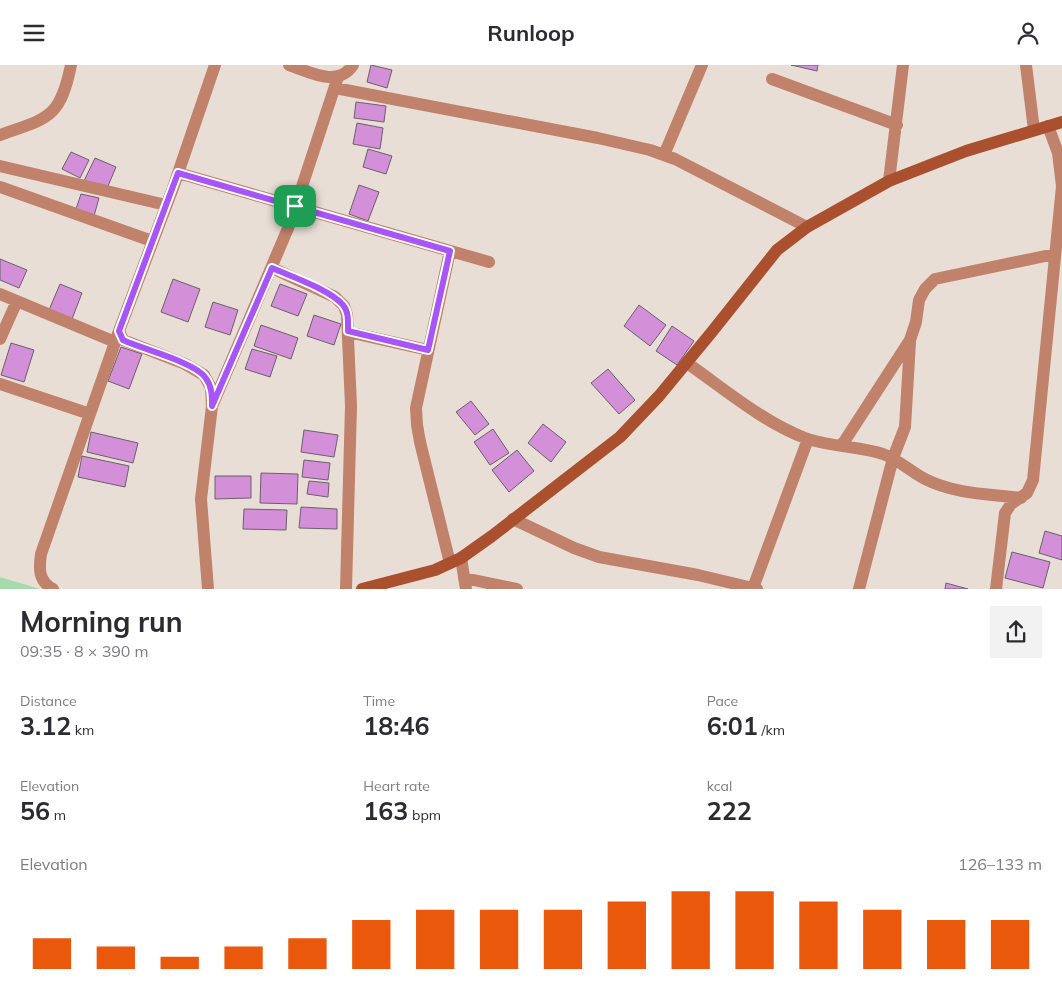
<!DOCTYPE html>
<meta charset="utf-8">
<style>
body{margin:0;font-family:Mulish,sans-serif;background:#f2f2f3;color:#2b2b33;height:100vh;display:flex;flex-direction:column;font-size:19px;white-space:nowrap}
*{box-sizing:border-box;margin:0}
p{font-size:16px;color:#7c7c81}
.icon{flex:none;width:28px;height:28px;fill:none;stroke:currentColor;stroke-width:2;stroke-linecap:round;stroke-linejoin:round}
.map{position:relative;height:524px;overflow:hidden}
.side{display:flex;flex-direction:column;background:#fff;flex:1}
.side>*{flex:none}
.pin{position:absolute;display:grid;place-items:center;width:42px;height:42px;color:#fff;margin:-21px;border-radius:10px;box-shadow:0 2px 8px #0006}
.round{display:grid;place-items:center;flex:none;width:52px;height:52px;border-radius:0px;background:#f2f2f3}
.head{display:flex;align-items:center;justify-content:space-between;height:85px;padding:0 20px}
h1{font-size:28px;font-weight:700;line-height:38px}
.stats{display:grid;grid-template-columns:repeat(3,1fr);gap:8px;height:85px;padding:5px 20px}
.stats div{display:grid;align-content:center}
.stats b{font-size:25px;font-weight:700}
.stats small{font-size:14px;font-weight:400}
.stats p{font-size:14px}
.chart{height:140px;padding:10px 20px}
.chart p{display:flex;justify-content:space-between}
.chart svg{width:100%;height:90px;margin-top:5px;stroke:#ea580c;stroke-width:6}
header{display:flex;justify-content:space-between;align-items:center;height:65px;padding:0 20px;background:#fff;font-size:22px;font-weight:700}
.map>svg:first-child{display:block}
.green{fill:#a6dbae}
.building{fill:#d48fd9;stroke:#69616a}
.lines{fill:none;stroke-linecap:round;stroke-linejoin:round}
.street{stroke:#c0826b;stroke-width:12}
.secondary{stroke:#aa502e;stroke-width:12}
.route-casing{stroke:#fff;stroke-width:10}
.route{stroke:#a855f7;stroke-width:6}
</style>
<header><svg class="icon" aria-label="menu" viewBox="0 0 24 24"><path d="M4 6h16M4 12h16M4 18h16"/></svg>Runloop<svg class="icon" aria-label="person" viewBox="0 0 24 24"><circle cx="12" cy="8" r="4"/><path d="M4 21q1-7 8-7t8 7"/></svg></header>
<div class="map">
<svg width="1062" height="524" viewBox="0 0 1062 524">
<rect width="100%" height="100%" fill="#e9ded6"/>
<!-- green -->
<path class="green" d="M0 512 40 524H0Z"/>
<!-- building -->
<path class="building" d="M371 0 392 5 387 23 367 17Z
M791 0H818L817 6Z
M356 37 386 41 384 57 354 53Z
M357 58 383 63 380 84 353 79Z
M368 84 392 91 386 109 363 102Z
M71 87 89 95 80 113 62 104Z
M95 93 116 102 108 121 84 116Z
M359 120 379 127 368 156 349 149Z
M81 129 99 133 94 151 76 144Z
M0 194 27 205 19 223 0 215Z
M173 214 200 224 188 257 161 247Z
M60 219 82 228 72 254 49 245Z
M280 219 307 229 298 251 271 241Z
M213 237 238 245 230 270 205 262Z
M639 240 666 260 650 281 624 261Z
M314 250 341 259 334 280 307 271Z
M261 260 298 273 291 294 254 281Z
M672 261 694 276 677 300 656 286Z
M11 278 34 285 24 317 1 310Z
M121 282 142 289 129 324 108 316Z
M252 284 277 291 270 312 245 304Z
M608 304 635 335 619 349 591 318Z
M471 336 489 359 475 370 456 347Z
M543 359 566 377 551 397 528 378Z
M493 364 509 388 490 400 474 377Z
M304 365 338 370 334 392 301 387Z
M91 367 138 378 133 398 87 387Z
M517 385 534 406 509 427 492 405Z
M82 391 129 401 125 422 78 412Z
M304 395 330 398 328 415 302 412Z
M261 408 298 409 297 439 260 438Z
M215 411H251V433L215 434Z
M309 416 329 418 328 432 307 429Z
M301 442 337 444V464L299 463Z
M244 444 287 445 286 465 243 464Z
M1045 466 1062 471V495L1039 488Z
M1012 487 1050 497 1043 523 1005 513Z
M946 518 968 524H945Z"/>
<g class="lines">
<!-- street -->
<path class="street" d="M289 0C310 7 338 23 353 0
M1026 0 1034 65
M772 14 897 60
M335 23 598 73 650 85 675 94 807 162
M0 70C48 53 60 54 71 0
M664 90 702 0
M0 101 166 140
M178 108 489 197
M889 116 903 0
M0 122 152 176
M272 203 335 232 344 241 347 250 351 341 346 524
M0 229 115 277
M348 267 428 285
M0 274 17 236
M687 298C723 323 763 357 805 373 830 382 858 381 883 389 899 395 910 406 925 414 954 429 990 429 1021 433
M0 319 90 349
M213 339 289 161 338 12
M842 380 910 275 916 257 919 235 925 224 935 214 1055 189
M513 454 574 483 599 492 698 510 757 524
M461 493 466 524
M450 498 420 377 417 360 416 343 450 186
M464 513 517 524
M753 523 808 374
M53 524C38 516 39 503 41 489L119 266
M208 524 201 434 212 341 211 323 204 310 185 299 123 275 119 266 173 123 215 0
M859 524 893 393 905 362 910 277
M996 524 1005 448 1011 439 1027 428 1033 415 1062 121 1058 88 1048 61"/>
<!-- secondary -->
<path class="secondary" d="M362 524 435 505 461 493 492 471 620 372 659 331 711 268 777 185 807 162 889 116 966 86 1062 57"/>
</g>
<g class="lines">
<defs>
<path id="route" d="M178 108 450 186 428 285 348 266C348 257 349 247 343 240 331 225 290 211 272 203L212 341C212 330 212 321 205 312 194 297 142 284 123 275L119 266Z"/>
</defs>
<!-- route casing -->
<use href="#route" class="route-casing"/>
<!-- route -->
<use href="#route" class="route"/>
</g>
</svg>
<div class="pin" style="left:295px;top:141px;background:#1e9e55"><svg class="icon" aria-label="arrive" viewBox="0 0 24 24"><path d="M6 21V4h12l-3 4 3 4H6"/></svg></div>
</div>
<section class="side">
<div class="head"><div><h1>Morning run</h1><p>09:35 · 8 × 390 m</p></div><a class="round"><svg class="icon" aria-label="share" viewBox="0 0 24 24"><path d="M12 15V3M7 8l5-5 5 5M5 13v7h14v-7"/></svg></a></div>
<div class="stats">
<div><p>Distance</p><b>3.12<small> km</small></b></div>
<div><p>Time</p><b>18:46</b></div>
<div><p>Pace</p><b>6:01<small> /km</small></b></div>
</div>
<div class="stats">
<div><p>Elevation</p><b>56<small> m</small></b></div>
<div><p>Heart rate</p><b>163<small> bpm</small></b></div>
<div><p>kcal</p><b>222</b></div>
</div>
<div class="chart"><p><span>Elevation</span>126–133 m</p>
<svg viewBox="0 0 160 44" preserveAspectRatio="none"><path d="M5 44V29M15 44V33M25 44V38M35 44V33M45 44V29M55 44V20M65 44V15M75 44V15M85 44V15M95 44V11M105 44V6M115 44V6M125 44V11M135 44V15M145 44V20M155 44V20"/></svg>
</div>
</section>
